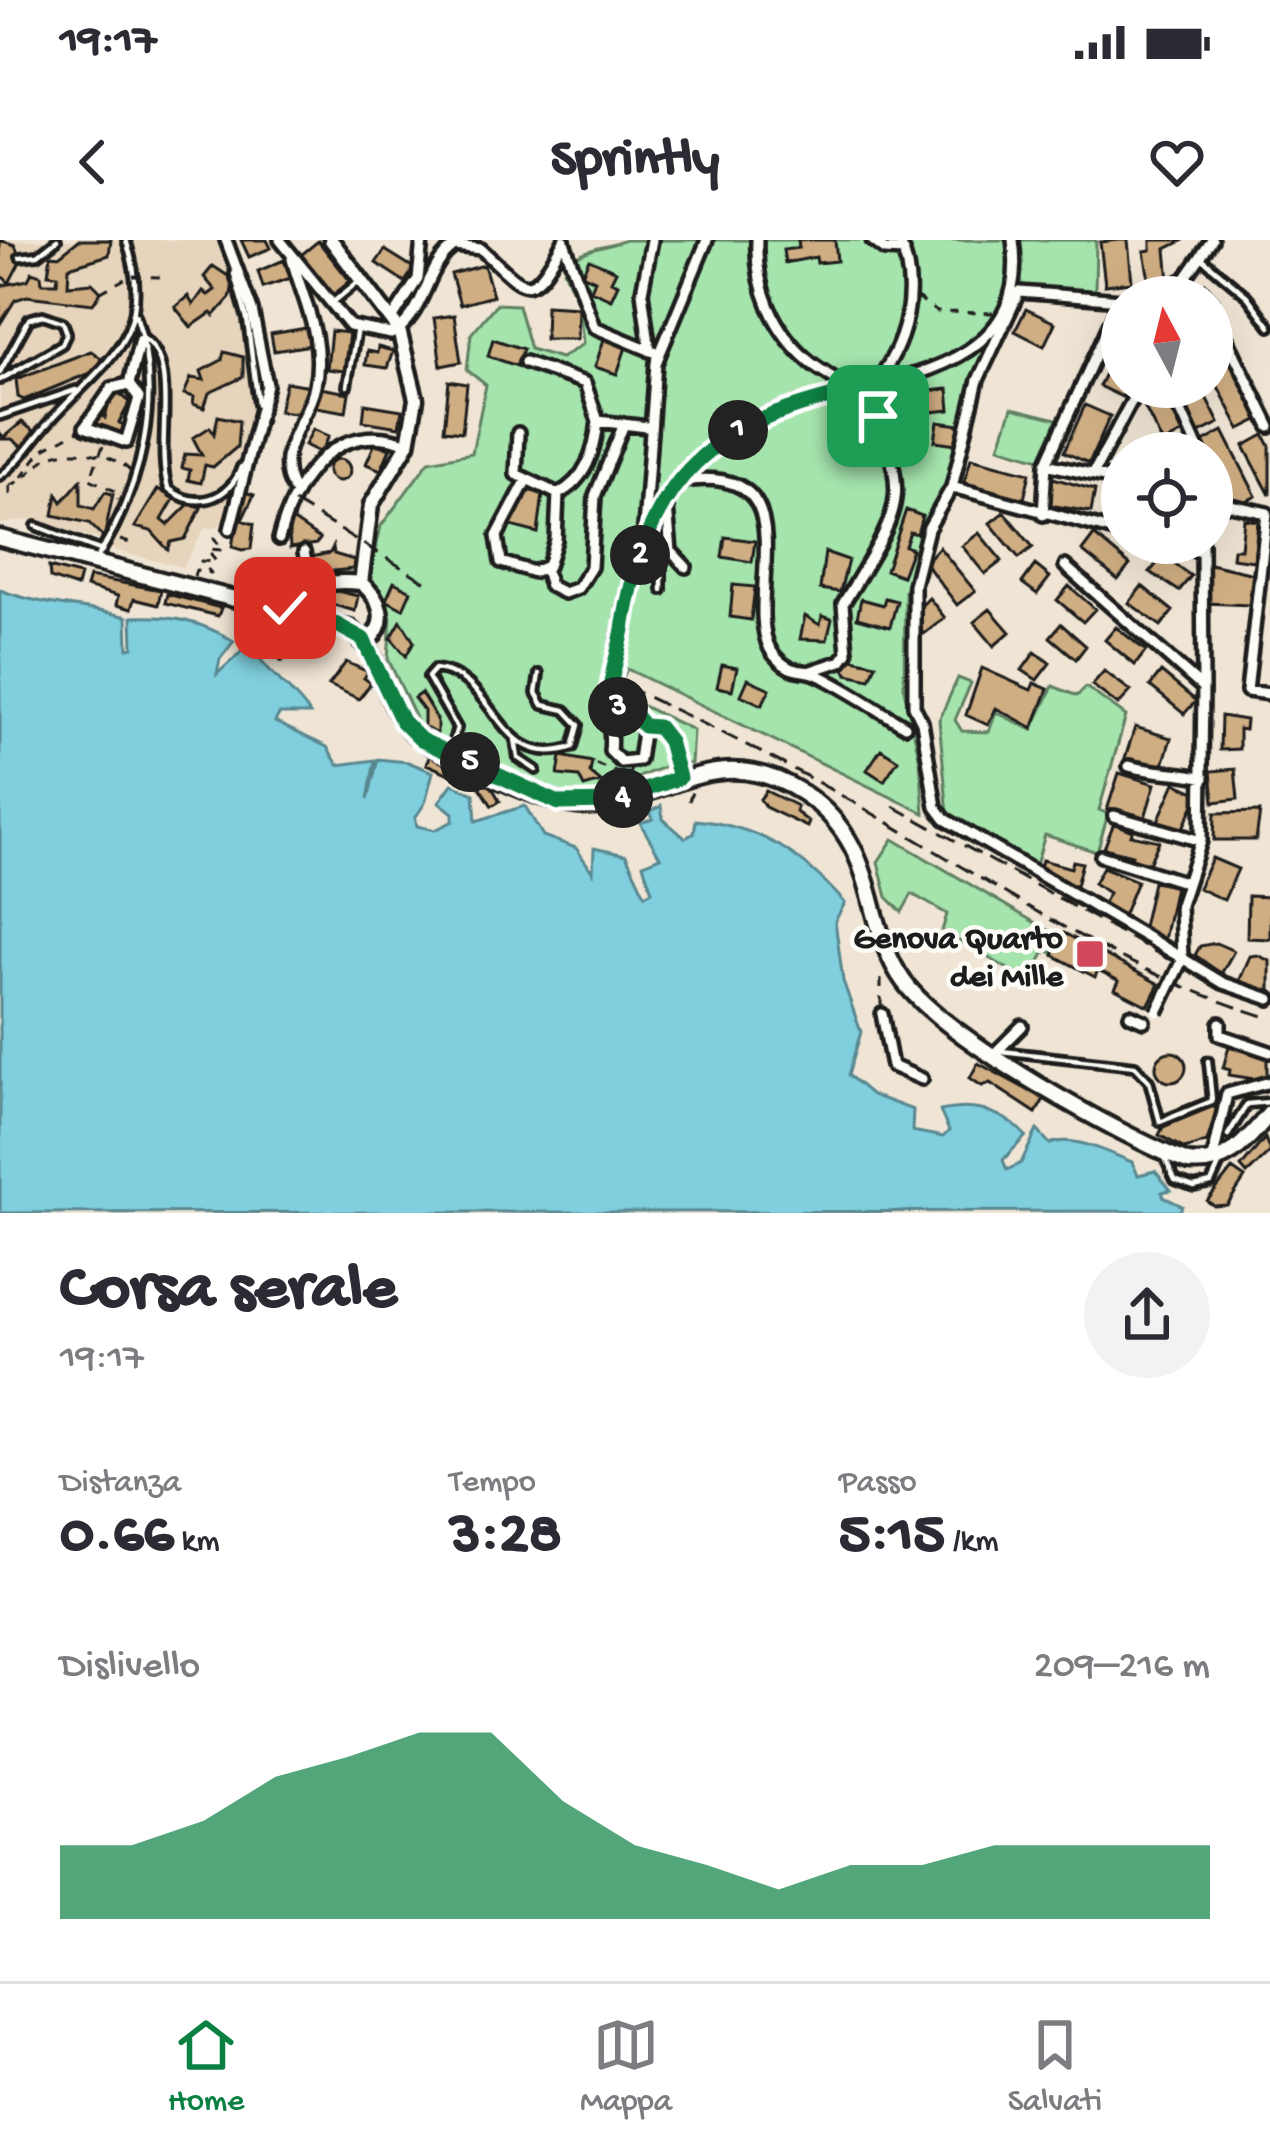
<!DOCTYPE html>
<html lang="it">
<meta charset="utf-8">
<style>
body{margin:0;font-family:"Gochi Hand",sans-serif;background:#f2f2f3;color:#2b2b33;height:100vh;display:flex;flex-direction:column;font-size:45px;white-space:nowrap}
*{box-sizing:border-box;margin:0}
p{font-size:39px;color:#7c7c81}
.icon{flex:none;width:66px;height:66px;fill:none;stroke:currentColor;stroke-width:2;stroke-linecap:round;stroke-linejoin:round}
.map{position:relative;height:973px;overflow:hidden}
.panel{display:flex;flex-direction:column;background:#fff;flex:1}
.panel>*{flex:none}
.needle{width:78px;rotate:353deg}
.fabs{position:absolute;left:1101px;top:36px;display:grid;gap:24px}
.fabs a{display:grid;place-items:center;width:132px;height:132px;border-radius:50%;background:#fff;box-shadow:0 12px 48px #0002;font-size:60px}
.pin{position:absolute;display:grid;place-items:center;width:102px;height:102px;color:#fff;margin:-51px;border-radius:24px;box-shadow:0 6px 18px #0006}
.km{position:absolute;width:60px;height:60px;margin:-30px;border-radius:50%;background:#222;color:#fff;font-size:33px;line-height:60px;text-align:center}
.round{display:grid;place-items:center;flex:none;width:126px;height:126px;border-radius:63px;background:#f2f2f3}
.summary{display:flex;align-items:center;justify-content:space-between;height:204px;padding:0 60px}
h1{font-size:66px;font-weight:700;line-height:90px}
.figures{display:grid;grid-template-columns:repeat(3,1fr);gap:18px;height:204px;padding:12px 60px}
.figures div{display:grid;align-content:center}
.figures b{font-size:60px;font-weight:700}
.figures small{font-size:33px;font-weight:400}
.figures p{font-size:33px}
.chart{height:336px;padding:24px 60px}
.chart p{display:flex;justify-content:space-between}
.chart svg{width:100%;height:216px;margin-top:12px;fill:#0b8043;opacity:.7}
.status{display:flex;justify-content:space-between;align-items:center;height:84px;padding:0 60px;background:#fff;direction:ltr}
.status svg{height:33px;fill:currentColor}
header{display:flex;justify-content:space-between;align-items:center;height:156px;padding:0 60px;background:#fff;font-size:54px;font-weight:700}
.menu{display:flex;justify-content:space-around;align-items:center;height:168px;border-top:3px solid #e1e1e2;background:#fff;font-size:33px;color:#7c7c81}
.menu a{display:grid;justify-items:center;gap:6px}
.menu .current{color:#0b8043}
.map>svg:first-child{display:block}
.built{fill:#e6d4bc}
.green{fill:#a5e4ad;stroke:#608064;stroke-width:3}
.water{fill:#80cfde;stroke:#588790;stroke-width:3}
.building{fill:#d0ae83;stroke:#1c1c1c;stroke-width:3}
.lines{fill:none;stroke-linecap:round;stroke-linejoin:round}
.lane-casing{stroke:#1c1c1c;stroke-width:14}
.street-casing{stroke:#1c1c1c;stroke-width:18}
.secondary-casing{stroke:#1c1c1c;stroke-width:21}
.primary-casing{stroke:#1c1c1c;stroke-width:22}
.path{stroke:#1c1c1c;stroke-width:3;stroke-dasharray:9 9;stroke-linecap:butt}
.lane{stroke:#fdfcf7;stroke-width:4.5}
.street{stroke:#fdfcf7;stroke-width:9}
.secondary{stroke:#fdfcf7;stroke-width:12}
.primary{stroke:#fdfcf7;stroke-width:14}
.rail{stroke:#1c1c1c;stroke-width:3;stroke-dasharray:18 9;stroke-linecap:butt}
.street-bridge-casing{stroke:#1c1c1c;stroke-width:18;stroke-linecap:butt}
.path-bridge{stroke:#1c1c1c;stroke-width:3;stroke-dasharray:9 9;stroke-linecap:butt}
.street-bridge{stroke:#fdfcf7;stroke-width:9}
.route-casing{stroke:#fff;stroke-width:24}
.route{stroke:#0b8043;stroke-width:15}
.poi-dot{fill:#d1495b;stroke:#fdfcf7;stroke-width:4.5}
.labels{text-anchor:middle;stroke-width:9;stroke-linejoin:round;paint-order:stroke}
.poi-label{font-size:33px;font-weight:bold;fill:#1c1c1c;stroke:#fdfcf7;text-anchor:end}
</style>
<div class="status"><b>19:17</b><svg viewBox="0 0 49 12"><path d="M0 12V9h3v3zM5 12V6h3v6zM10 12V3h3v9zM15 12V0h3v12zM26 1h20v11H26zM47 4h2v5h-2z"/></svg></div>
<header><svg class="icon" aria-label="back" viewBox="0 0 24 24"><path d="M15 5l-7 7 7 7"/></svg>Sprintly<svg class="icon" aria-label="heart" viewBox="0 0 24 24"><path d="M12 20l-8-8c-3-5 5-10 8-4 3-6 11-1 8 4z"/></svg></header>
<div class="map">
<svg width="1270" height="973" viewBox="0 0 1270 973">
<rect width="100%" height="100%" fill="#f0e5d4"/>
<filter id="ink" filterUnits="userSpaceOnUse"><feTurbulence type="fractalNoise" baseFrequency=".00833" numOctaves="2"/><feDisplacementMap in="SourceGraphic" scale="24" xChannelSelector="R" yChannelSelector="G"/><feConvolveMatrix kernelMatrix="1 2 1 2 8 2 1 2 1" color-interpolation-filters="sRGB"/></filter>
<g filter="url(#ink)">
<!-- built -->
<path class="built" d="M0 0H222L259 111 263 169 241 265 216 288H205L183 327 115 311 97 299 33 279 0 284Z"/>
<!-- green -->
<path class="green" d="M625 0H1096L1095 51 1019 47 973 138 948 242 926 281 905 351 904 449 920 521 924 573 627 429 616 453 693 490 691 524C658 520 621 552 586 556 547 561 460 508 422 491L388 419 391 377 369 340 381 286 429 221 472 213 486 145 467 130 471 94 496 64 518 65 530 109 561 118 583 104 579 66 564 30C579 6 603 10 625 0Z
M1012 168 1057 179 1043 220 999 207Z
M958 438 971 443 955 480 962 491 989 492 996 472 1032 490 1053 446 1077 456 1086 447 1126 476 1099 570 1108 574 1097 612 1045 595 1035 628 948 575 939 480Z
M893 599 1061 698 1052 713 1046 710 1029 741 942 691 947 674 912 654 902 672 887 657 878 622Z"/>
<!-- water -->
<path class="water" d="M0 350C41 366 84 366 127 377L128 408 133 407 132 377C171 375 200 381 234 401L220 419 217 434 251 403C264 433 294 448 310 474H279L275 482 327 507 338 525 375 520 368 559 378 519 408 522 433 532 425 563 415 578 417 586 435 590 453 581V573L439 562 452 544 474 554 476 581 525 566 543 596 576 608 593 633 594 608 626 615 645 655 652 651 643 624 660 617 640 583 653 579 650 572 661 566 663 579 685 598 694 593 696 580C762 587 802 614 845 663L835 681 843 741 861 792 848 835 872 855 913 870 912 891 943 897 949 891 940 871C973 864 1003 871 1026 896L1003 920 1007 930 1021 923 1037 890 1050 904C1074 894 1111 914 1132 922L1138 935 1155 931 1171 950 1162 952 1164 957 1182 966 1180 971 0 973Z"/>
<!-- building -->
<path class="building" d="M0 0 15 5 21 20 9 43 0 34Z
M111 0 109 15 69 27 68 45 92 43 101 52 93 64 27 56 15 60 0 84V46L28 40 32 32 41 35 42 43H57L58 35 48 34 51 15 59 16 79 0Z
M241 0H267L271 8 249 17Z
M798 0H835L837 21 817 23 816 17 785 23 783 10 799 8Z
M1120 0H1128L1132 42 1105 45 1100 2Z
M1151 0H1184L1166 9 1169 41 1164 45 1150 46 1144 11 1151 10Z
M318 1 351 42 334 55 301 15Z
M385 10 414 28 405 42 376 23Z
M589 19 616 31 611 41 618 44 611 59 591 50 595 40 582 34Z
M284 20 291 38 263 47 258 31Z
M484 25 493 56 460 65 451 34Z
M213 26 234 40 230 58 214 76 211 73 191 87 175 67 188 56 193 65 203 51 208 55 215 50 204 37Z
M1205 43 1219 59 1213 65 1223 79 1212 85V57H1186Z
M546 65 578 67 577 99H545Z
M1026 69 1055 83 1044 106 1015 91Z
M454 75 461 122 441 126 434 78Z
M312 87 317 104 274 111 271 94Z
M331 91 349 93 344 131 327 129Z
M1122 98V147H1127L1122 157 1099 146Z
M493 99 523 109 517 126 488 116Z
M604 99 626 107 617 134 595 127Z
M1222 105 1260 179 1240 189 1212 135V111Z
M378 107 393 111 387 128 365 125 367 111 377 113Z
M91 111 101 118 97 130 24 160 18 157 16 139Z
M224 112 243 117V137L209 153 204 168 193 164 194 157 184 154 191 138 204 140 201 131 222 120Z
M449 141 467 144 462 192 444 190Z
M286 142 310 146 303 174 279 171Z
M1175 147H1201L1219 183 1199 193Z
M320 148 349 153 346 172 316 167Z
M948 149 950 170 931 172 929 151Z
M118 152 130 162 119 183 125 185 120 197 95 188 100 173 105 178 111 154Z
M1164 156 1183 193 1163 204 1144 166Z
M365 164 402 170 399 187 363 181Z
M1085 165 1110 176 1089 223 1064 212Z
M218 176 239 181 237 207 213 227 205 225 201 243 188 240 190 230 182 228 185 214 202 215 193 198 210 187 214 194Z
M22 182 36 193 23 208 12 199H0V193L4 197Z
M938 182 960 185 957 204 935 201Z
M313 189 329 196 321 213 305 205Z
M1223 191 1256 256 1236 266 1203 202Z
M1264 195 1270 206V255L1244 206Z
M375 203 390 209 381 230 366 224Z
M971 218 1030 233 1024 259 964 243Z
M328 230a11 11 0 1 1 22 0a11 11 0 1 1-22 0Z
M1053 238 1095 250 1091 272 1049 265Z
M81 240V265L94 269 105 252 113 254 104 298 89 283 53 275 57 254 62 262Z
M1116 248 1122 250V284L1117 285 1104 281Z
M158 249 174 259 162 280 168 285 191 262 201 268 185 299 171 302 168 310 151 291 135 287Z
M527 250 543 254 538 293 511 286 517 258 525 260Z
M242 251 254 255 242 280 254 284 251 309 242 310 232 307Z
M906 270 922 276 917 294 910 292 905 306 912 309 902 336 886 330Z
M1004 272 1033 307 1019 318 990 283Z
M288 277 320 299 316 304 290 308Z
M1244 279 1258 281 1254 321 1232 318 1233 309H1241Z
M979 293 1002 321 985 334 962 306Z
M1094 295 1130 325 1118 340 1082 311Z
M725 297 755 301 752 322 722 317Z
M333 307 334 314 354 320 353 329 314 333 311 317 330 313Z
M939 307 975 351 957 365 925 323Z
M825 312 848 320 840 352 820 349Z
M1163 316 1191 336 1179 351 1150 332Z
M1210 324 1254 334 1250 365 1205 363Z
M1035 325 1050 337 1037 354 1022 343Z
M49 327 80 335 77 347 50 338Z
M89 337 161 350 158 365 134 359 131 369 116 365 118 356 86 347Z
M394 342 411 351 403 369 386 360Z
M733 345 755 347 751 380 730 377Z
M1069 346 1095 369 1083 382 1057 360Z
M1142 346 1173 371 1161 386 1129 363Z
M328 349 358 356 355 371 313 359 316 351Z
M167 354 221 368 218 376 165 363Z
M885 358 897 361 890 387 857 378 861 359 883 365Z
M929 358 945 378 924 394 916 384 918 369Z
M990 369 1010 392 994 406 974 382Z
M805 376 820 385 822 376 832 379 827 400 800 399Z
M253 379 265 382 294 407 282 421 245 388Z
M401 381 414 402 406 416 391 398Z
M1061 384 1086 406 1076 419 1050 397Z
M1116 387 1146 411 1135 425 1105 400Z
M1035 412 1050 423 1037 440 1022 430Z
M853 419 876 424 870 439 847 434 844 428Z
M346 422 368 432 364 438 371 443 359 459 329 445Z
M722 425 737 428 732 450 717 447Z
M982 428 1031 450 1034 443 1048 449 1033 488 996 468 988 485 966 475Z
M1104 431 1131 451 1118 465 1092 445Z
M1161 432 1196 461 1184 474 1150 446Z
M748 439 770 449 762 465 741 455Z
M421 453 437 479V494L424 487V471L414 458Z
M1221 476 1246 480 1245 490 1239 489V509L1220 510Z
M1135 487 1171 498 1161 532 1124 521Z
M881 509 898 520 884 541 867 530Z
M430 515 489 542 500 561 492 566 480 547 426 524Z
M561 516 592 522 590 533 601 542 584 547 579 537 558 535Z
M1235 529 1238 559 1214 562 1211 531Z
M1119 533 1155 544 1144 581 1107 570Z
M1175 543 1199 554 1180 594 1157 583Z
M766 551 797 566 796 572 809 582 807 587 765 567 760 559Z
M1260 572 1256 600H1214L1215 573Z
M1114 583 1133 591 1131 595 1159 601 1148 626 1131 619 1132 615 1104 608Z
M1212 618 1238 629 1224 660 1198 648Z
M1042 620 1071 628 1073 621 1082 623 1076 646 1038 635Z
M1103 627 1137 641 1123 676 1103 664 1109 653 1094 643Z
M1153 642 1175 646 1164 700 1143 687Z
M1248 656 1270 657V699L1247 698Z
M1064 693 1159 744 1148 766 1115 749 1119 741 1098 730 1095 737 1053 715Z
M1216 703 1234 711 1221 734 1195 715 1200 706Z
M1257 715 1270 721V756L1238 744 1250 716Z
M1229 806 1267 815V841L1229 835 1230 830 1223 828Z
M1156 827a15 15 0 1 1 30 0a15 15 0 1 1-30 0Z
M978 823 1044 859 1036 873 990 843 982 846 970 838Z
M1212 866 1217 869 1207 902 1185 909 1159 895 1163 887Z
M1265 898 1270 912 1247 934 1241 927Z
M1232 929 1245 938 1227 965 1214 966 1207 961Z"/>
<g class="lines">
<defs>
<path id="lane" d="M20 17 38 15 57 0
M1203 19 1247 56 1270 87
M234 34 247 79 258 164
M331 64 359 41
M144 98C181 125 154 203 168 248 195 271 230 260 241 227
M0 132 29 79 43 75 63 82 67 93 62 104 0 140
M347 146 357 88
M0 176 76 150
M0 236C20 222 33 199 50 181 105 120 158 96 126 0
M36 286 102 311
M96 320C142 247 164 158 136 75
M662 350V319L671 311
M515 499 518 518 536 530
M449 513 457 488 428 437 435 429C497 434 496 533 573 507L579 485 565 470 543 465 536 453 539 434
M1001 811 1135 826 1149 841 1160 882 1212 861 1208 821
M1228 895 1247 864 1270 862
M1164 916 1175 940 1194 947 1211 943 1219 925"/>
<path id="street" d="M226 0 252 70 267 145 230 289
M280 0 350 86 391 94C427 75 424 26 455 6L481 9C526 50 529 66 564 0
M757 0C755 47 773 91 810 122 823 133 838 138 849 152
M872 0 885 10 904 11
M564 2 594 87 659 114
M292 19C304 63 325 100 315 146 308 181 271 212 294 250
M1142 57 1185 39 1212 0
M1122 60 1019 52 978 140 952 247 928 289 914 345V466L922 482 936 567 945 579 1182 718
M392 79 418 39 422 0
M1212 95 1226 97 1270 187
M650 111 642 52 652 0
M525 122 585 143 598 181 647 187
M129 144 139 158 126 202 85 187 112 148 129 144 140 99
M1170 147 1200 213
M872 148C906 106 921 52 899 0
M518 193 516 234 558 254C586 240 595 211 598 181
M1046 224 1122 241
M1093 234 1139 147
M526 241 497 296 501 322 534 332 548 326 556 300 558 254
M677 242C702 215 730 191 765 176 857 136 1034 148 1013 0
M952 247 1122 293
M666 256 671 311 686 327
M1212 261 1267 273 1247 451 1270 454
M1043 275 1046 224 1120 61
M279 299C295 237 337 177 408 204
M643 302 656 123 707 0
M1164 303 1201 312
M1202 303 1203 448
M304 312 311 347
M1065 326 1203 448 1201 601 1180 665 1182 718 1223 743 1270 759
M545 329 550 346 564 353 578 348 591 327 595 256 624 184
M811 431 841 421 847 413 843 364C903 264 914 260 864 149
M1129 526C1156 534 1178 531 1204 538
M679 538 669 501 658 487 644 486 639 520 621 522 610 511C613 490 605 466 609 446 624 378 633 299 677 242 816 218 742 357 770 409 774 416 782 424 790 428 799 432 807 430 816 434 847 448 876 469 905 486
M1114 576 1201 601
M1101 616 1187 643
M882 774 892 826 922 839
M1130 775 1144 781
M1220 783V795L1270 812
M992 816 1022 786
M1212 922 1227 854 1270 842"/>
<path id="secondary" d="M331 0 399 90 416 159 408 204 371 265 361 343
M285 368C298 343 335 340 361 343 380 358 390 381 369 400"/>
<path id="primary" d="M0 298 350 389C387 418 383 476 423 501 456 521 547 566 583 566 659 567 713 496 803 553 882 605 861 683 904 742 945 798 1121 897 1188 922 1228 927 1247 900 1270 873"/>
</defs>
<!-- lane casing -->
<use href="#lane" class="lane-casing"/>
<!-- street casing -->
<use href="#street" class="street-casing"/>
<!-- secondary casing -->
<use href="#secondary" class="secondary-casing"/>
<!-- primary casing -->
<use href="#primary" class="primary-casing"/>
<!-- path -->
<path class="path" d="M917 58 937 72 993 73
M103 206 90 239 115 251 118 260
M22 237 42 210 78 191
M10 245C27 240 34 225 49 217 71 206 115 214 130 231
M10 246V264
M120 300 130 303
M194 336 196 330 211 333 201 321 216 322 208 309 223 310 214 298 219 294
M619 466 640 480
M596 524 628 537 631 529
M689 561 693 549
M881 739V765"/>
<!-- lane -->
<use href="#lane" class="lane"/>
<!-- street -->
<use href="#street" class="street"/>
<!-- secondary -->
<use href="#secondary" class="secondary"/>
<!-- primary -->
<use href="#primary" class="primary"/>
<!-- rail -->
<path class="rail" d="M294 262 429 344
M624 446C708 485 790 525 870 572 1000 648 1124 734 1270 778
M893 566 1186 729"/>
<defs>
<path id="street-bridge" d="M1157 772 1180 724"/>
</defs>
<!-- street-bridge casing -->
<use href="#street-bridge" class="street-bridge-casing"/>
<!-- path-bridge -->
<path class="path-bridge" d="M101 52 130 36 161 37"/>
<!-- street-bridge -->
<use href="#street-bridge" class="street-bridge"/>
</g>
</g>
<g class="lines" filter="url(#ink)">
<defs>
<path id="route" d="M285 368 328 380 363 399 402 481 421 500 559 563 610 562 679 538 669 501 658 487 644 486 629 468 609 462C609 438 619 413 623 389 648 232 713 181 864 149L878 176"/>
</defs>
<!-- route casing -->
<use href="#route" class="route-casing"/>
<!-- route -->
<use href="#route" class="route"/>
</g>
<!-- markers -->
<rect class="poi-dot" x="1075" y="699" width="30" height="30" rx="6"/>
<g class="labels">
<!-- poi labels -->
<g class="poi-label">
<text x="1063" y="707">Genova Quarto<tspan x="1063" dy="38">dei Mille</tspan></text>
</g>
</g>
</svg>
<div class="fabs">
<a><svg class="needle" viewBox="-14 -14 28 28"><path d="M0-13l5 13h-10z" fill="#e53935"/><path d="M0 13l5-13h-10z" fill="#7c7c81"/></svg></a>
<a><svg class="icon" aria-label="locate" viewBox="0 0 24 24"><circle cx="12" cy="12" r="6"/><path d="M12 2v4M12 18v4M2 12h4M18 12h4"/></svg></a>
</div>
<div class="pin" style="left:878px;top:176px;background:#1e9e55"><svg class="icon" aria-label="arrive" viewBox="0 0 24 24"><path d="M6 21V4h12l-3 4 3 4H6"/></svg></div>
<div class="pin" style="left:285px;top:368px;background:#d93025"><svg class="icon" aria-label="check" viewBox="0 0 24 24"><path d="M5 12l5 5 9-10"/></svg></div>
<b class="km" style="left:738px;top:190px">1</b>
<b class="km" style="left:640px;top:315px">2</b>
<b class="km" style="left:618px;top:467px">3</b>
<b class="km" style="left:623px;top:558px">4</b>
<b class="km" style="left:470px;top:522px">5</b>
</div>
<section class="panel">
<div class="summary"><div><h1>Corsa serale</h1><p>19:17</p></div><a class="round"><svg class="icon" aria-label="share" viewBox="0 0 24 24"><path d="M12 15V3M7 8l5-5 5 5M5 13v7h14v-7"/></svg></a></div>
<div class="figures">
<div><p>Distanza</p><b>0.66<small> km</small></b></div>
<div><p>Tempo</p><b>3:28</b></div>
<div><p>Passo</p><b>5:15<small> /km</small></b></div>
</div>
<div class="chart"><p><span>Dislivello</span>209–216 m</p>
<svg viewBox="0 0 160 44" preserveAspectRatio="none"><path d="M0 44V29L10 29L20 24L30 15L40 11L50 6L60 6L70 20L80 29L90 33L100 38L110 33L120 33L130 29L140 29L150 29L160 29V44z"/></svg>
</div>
</section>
<nav class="menu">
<a class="current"><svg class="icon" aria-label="home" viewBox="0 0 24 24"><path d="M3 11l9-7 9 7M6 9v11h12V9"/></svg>Home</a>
<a><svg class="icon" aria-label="map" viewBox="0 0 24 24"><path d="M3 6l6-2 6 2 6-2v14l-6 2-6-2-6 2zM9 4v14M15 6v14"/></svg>Mappa</a>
<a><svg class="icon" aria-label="saved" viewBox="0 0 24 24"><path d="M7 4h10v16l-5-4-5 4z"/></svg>Salvati</a>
</nav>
